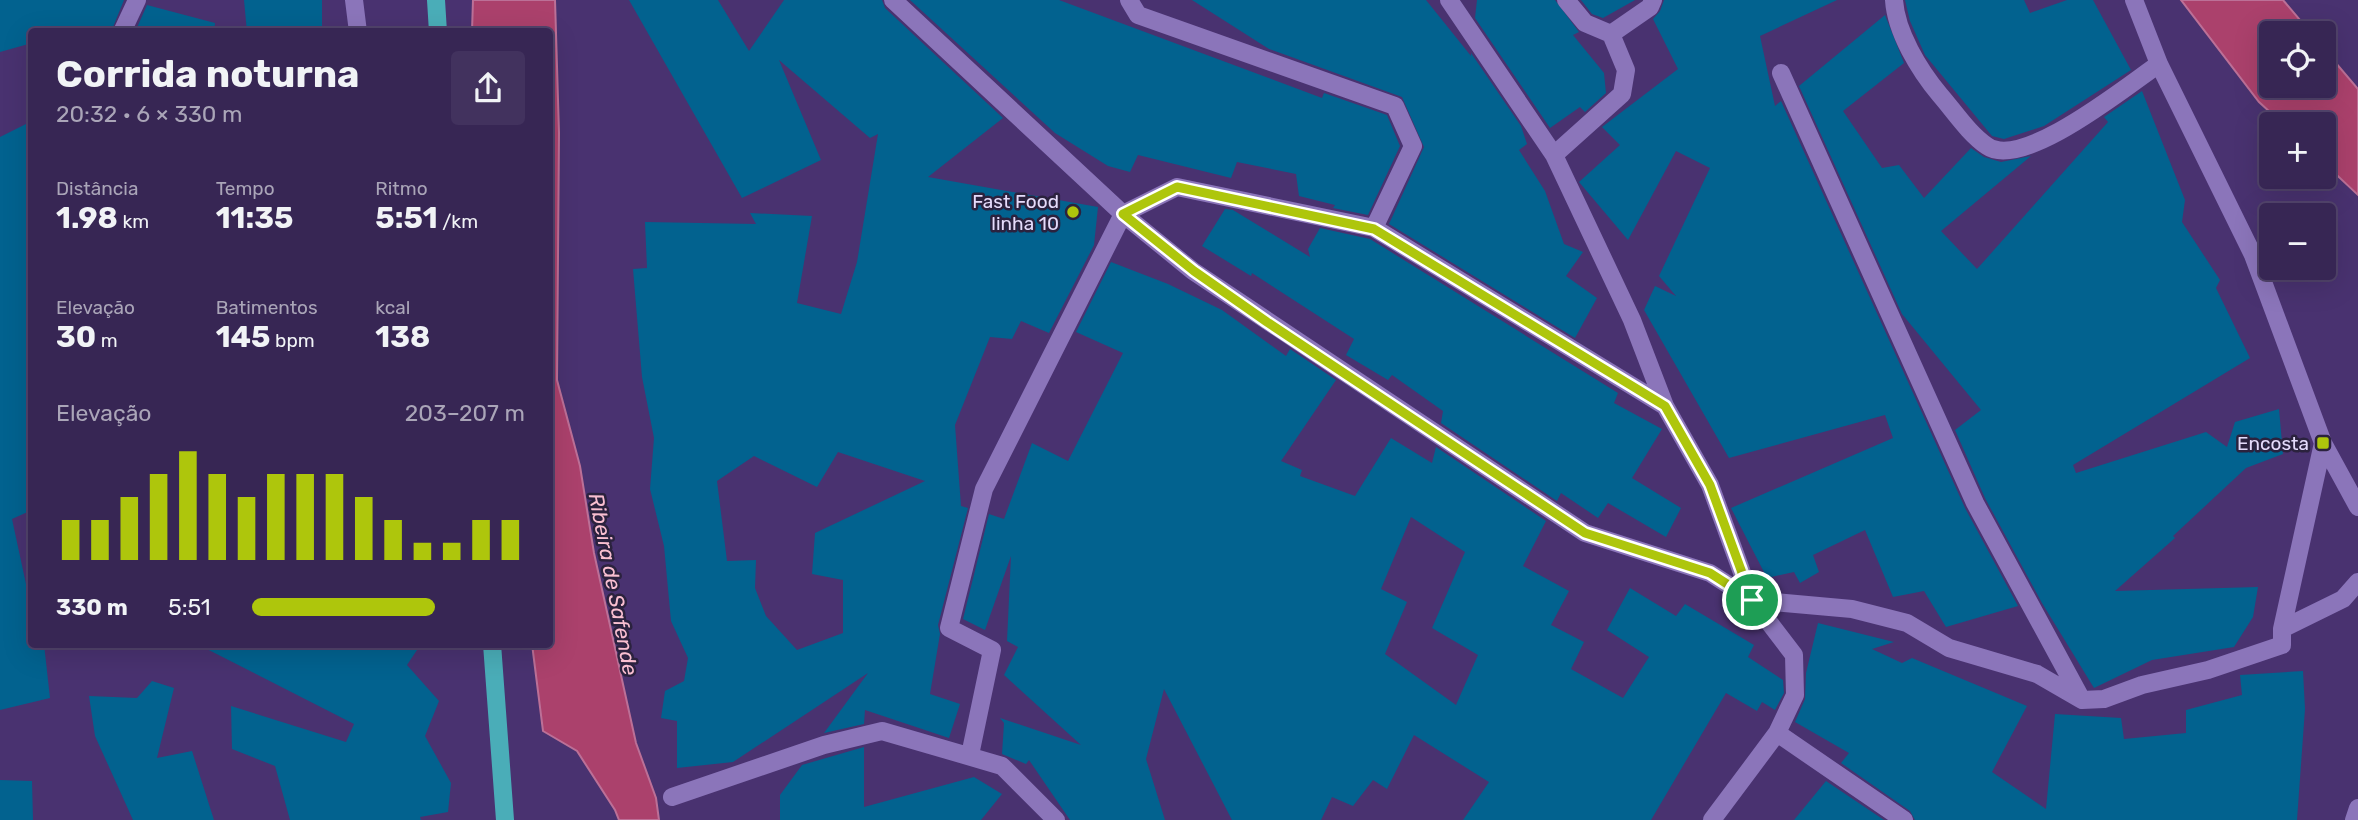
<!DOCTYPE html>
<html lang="pt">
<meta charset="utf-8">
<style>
body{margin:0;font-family:Rubik,sans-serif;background:#42325e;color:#f1f3f6;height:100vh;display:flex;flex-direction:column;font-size:26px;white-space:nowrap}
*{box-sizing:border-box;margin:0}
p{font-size:23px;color:#aaa5b8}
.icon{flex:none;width:38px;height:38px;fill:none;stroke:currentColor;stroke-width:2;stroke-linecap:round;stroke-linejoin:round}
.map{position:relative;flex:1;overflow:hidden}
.sheet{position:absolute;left:28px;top:28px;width:525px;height:620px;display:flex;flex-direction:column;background:#372654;border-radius:7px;box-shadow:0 7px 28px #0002,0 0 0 2px #51436b}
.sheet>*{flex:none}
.buttons{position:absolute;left:2259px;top:21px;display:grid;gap:14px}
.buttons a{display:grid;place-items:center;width:77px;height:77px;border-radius:7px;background:#372654;box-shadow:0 7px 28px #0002,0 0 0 2px #51436b;font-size:35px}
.pin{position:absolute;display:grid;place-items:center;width:60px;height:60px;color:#fff;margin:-30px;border:4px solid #fff;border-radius:50%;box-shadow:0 2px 7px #0007}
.round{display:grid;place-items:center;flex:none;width:74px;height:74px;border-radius:7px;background:#42325e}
.head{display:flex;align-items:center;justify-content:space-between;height:119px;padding:0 28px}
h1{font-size:38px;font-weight:700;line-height:52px}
.stats{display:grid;grid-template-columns:repeat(3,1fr);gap:10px;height:119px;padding:7px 28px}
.stats div{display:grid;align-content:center}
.stats b{font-size:30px;font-weight:700}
.stats small{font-size:19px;font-weight:400}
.stats p{font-size:19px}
.chart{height:196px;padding:14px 28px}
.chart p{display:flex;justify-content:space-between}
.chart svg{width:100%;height:126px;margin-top:7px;stroke:#aec60c;stroke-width:6}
ul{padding:0 28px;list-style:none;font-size:23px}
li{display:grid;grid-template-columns:112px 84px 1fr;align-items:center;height:52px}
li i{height:18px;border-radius:9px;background:#aec60c}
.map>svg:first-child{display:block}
.water{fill:#ab416c;stroke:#bc7097;stroke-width:2}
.building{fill:#02628f;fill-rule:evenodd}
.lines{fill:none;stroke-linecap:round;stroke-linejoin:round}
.street{stroke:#8b75ba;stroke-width:18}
.primary{stroke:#4aadb8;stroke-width:18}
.route-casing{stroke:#fff;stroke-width:14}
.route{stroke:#aec60c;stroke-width:9}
.poi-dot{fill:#aec60c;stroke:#2b223e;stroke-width:2.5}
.labels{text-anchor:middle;stroke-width:5;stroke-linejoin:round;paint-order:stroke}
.poi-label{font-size:19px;fill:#e5dcfb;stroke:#2b223e;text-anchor:end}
.water-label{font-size:21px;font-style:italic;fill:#f9bfd1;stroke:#2b223e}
</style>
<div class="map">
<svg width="2358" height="820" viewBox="0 0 2358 820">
<rect width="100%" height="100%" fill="#493270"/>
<!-- water -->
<path class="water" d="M473 0H555L559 133 557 380 580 466 594 553 636 743 656 798 659 820H619L615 810 577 751 543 731 532 644H550V32L472 31Z
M2181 0H2283L2311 33H2272V86H2324V49L2358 89V195L2324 163V124H2283L2259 102Z"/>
<!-- building -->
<path class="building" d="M0 0H124L111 32H32V43L0 52Z
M244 0H322V32H247Z
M629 0H718L749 51 784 0H882L885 8 1003 118 928 177 1098 207 1094 245 1049 333 1021 321 1012 339 990 337 955 425 961 506 968 508 938 625 940 634 930 694 960 704 949 738 865 710 864 724 824 733 868 673 733 762 677 768V721L661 718 665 691 684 681 688 658 671 621 664 546 650 489 654 438 642 377 633 269 647 268 645 222 756 224 750 213 812 216 797 303 841 314 857 262 878 134 870 138 779 60 821 160 742 198ZM838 452 925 481 815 533 812 574 843 580V633L797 650 766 616 755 588 756 560 727 561 717 481 754 456 817 487Z
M910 0H1059L1322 98 1324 93 1387 115 1400 146 1368 215 1333 208 1335 205 1299 196 1296 174 1237 162 1231 178 1138 155 1130 172 1108 166 1055 133Z
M1192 0H1426L1471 56V53L1521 126 1527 144 1519 150 1545 191 1564 244 1583 252 1566 276 1597 298 1575 338 1389 224 1424 147 1402 97 1269 49Z
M1477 0H1555L1579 32 1573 35 1604 73 1606 93 1585 112 1580 107 1550 128 1475 18Z
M1581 0H1635L1603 18 1592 14Z
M1664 0H1837L1760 36 1775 106 1781 101 1965 508 2018 606 1946 627 1924 591 1893 597 1865 530 1813 555 1819 572 1800 583 1794 572 1767 578 1731 508 1893 438 1885 415 1729 458 1644 310 1655 286 1676 296 1659 276 1710 168 1676 151 1628 240 1579 182 1620 145 1602 127 1678 69 1653 19 1660 11Z
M1905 0H2024L2030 13 2067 0H2093L2131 70 2044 126 2004 139 1992 136 1925 55 1910 21Z
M147 5 215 23 214 32H135Z
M1885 15 1904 63 1843 111 1882 168 1899 165 1924 198 1971 148 1984 157 2001 162 2031 156 1941 231 1977 269 2108 122 2104 117 2142 91 2185 200 2182 222 2220 280 2216 288 2250 358 2073 465 2076 473 2206 432 2227 447 2235 422 2279 409 2283 454 2246 468 2173 536 2175 538 2115 591 2258 587 2253 617 2234 647 2152 660 2094 688 2042 603 1985 498 1955 430 1981 410 1902 314 1799 86Z
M32 121V510L12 519 32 612V644H44L50 698 0 710V137Z
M1225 209 1233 210 1310 257 1308 249 1320 228 1370 239 1618 393 1614 403 1662 429 1632 478 1681 508 1666 537 1608 503 1598 518 1561 493 1557 501 1441 423 1443 411 1392 375 1388 380 1346 355 1354 339 1252 273 1251 276 1202 246Z
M1111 262 1168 284 1222 310 1286 356 1290 349 1336 380 1281 461 1302 470 1300 476 1355 496 1391 438 1432 463 1436 447 1546 521 1523 566 1569 591 1551 625 1584 642 1571 669 1623 698 1649 657 1607 630 1630 588 1676 616 1685 604 1754 645 1748 657 1783 680 1784 693 1775 710 1762 702 1757 711 1726 693 1651 820H1463L1489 782 1414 735 1387 789 1373 780 1353 806 1332 797 1321 820H1232L1164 689 1146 759 1165 820H1070L1029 760 1026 764 1002 754 1004 723 1000 718 1081 745 1004 675 1018 647 1007 641 1011 556 985 630 963 619 989 514 1004 519 1032 443 1068 461 1123 353 1076 332ZM1411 517 1465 552 1432 628 1478 655 1456 705 1385 654 1407 602 1381 589Z
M1818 623 1894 642 1872 649 1902 663 1912 658 2027 706 1992 772 2046 809 2055 714 2121 718 2124 739 2186 733V710L2242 695 2240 675 2303 671 2305 709 2297 820H1915L1910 811 1841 763 1849 753 1795 722 1805 699 1806 673Z
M197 644H421L407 665 439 701 425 736 451 783 448 812 420 817 421 820H290L275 766 232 749 231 706 346 742 354 724Z
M152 681 174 688 157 758 192 751 214 820H133L95 736 89 696 137 698Z
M864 747V807L974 777 1002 794 981 820H780V795L802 765Z
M0 780 32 781 33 820H0Z
M1826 781 1884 820H1794Z"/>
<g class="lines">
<!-- street -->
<path class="street" d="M354 0 358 32
M893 0 1123 214 1193 271 1585 533 1710 573 1752 600 1852 609 1907 623 1949 648 2037 674 2082 700 2104 699 2142 685 2208 670 2282 645V629L2323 443
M1129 0 1138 15 1395 106 1413 146 1374 228 1665 406
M1449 0 1554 155
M1566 0 1585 23 1611 34 1626 70 1622 94 1554 155 1632 320 1665 406 1710 485 1752 600 1794 655 1795 695 1777 733 1712 820
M1894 0C1896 32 1919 70 1940 95 1954 111 1969 134 1987 146 2023 171 2128 85 2159 64
M2134 0 2159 64 2253 255 2323 443 2358 507
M122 32 137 0
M1611 34 1650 7 1653 0
M1781 73 1975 503 2082 700
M2282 629 2343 599 2358 582
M1777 733 1904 820
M970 755 992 650 949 628 984 489 1123 214 1177 187 1374 228
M672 797 824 745 882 731 1002 766 1056 820
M2354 820 2358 808"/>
<!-- primary -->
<path class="primary" d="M436 0 438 32
M492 644 505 820"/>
</g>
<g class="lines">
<defs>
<path id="route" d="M1177 187 1374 229 1665 406 1710 485 1752 600 1710 573 1585 533 1267 322 1194 271 1123 214Z"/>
</defs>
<!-- route casing -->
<use href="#route" class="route-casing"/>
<!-- route -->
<use href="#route" class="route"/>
</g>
<!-- markers -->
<g class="poi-dot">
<circle cx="1073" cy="212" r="7"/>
<rect x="2316" y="436" width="14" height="14" rx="3.5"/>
</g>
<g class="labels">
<!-- poi labels -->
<g class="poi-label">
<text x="1059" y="208">Fast Food<tspan x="1059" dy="22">linha 10</tspan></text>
<text x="2309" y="450">Encosta</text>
</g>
<!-- water labels -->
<g class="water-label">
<text transform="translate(613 584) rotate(79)" y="7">Ribeira de Safende</text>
</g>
</g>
</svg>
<div class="buttons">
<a><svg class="icon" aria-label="locate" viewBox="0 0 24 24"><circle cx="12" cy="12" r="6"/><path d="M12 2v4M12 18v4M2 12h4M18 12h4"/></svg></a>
<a>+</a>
<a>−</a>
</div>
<div class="pin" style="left:1752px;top:600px;background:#1e9e55"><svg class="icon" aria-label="arrive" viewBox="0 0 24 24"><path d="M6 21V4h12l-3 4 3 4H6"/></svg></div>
<section class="sheet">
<div class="head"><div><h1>Corrida noturna</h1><p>20:32 · 6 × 330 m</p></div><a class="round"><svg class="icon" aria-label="share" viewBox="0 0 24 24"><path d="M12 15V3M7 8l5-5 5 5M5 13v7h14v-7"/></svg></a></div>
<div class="stats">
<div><p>Distância</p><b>1.98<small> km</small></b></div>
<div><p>Tempo</p><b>11:35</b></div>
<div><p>Ritmo</p><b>5:51<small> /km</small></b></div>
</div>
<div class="stats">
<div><p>Elevação</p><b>30<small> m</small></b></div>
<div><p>Batimentos</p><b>145<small> bpm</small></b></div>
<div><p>kcal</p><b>138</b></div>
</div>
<div class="chart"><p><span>Elevação</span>203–207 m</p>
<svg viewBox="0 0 160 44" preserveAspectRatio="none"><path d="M5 44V30M15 44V30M25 44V22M35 44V14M45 44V6M55 44V14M65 44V22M75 44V14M85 44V14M95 44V14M105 44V22M115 44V30M125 44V38M135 44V38M145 44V30M155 44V30"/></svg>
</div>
<ul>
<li><b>330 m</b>5:51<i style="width:67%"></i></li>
</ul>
</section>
</div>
